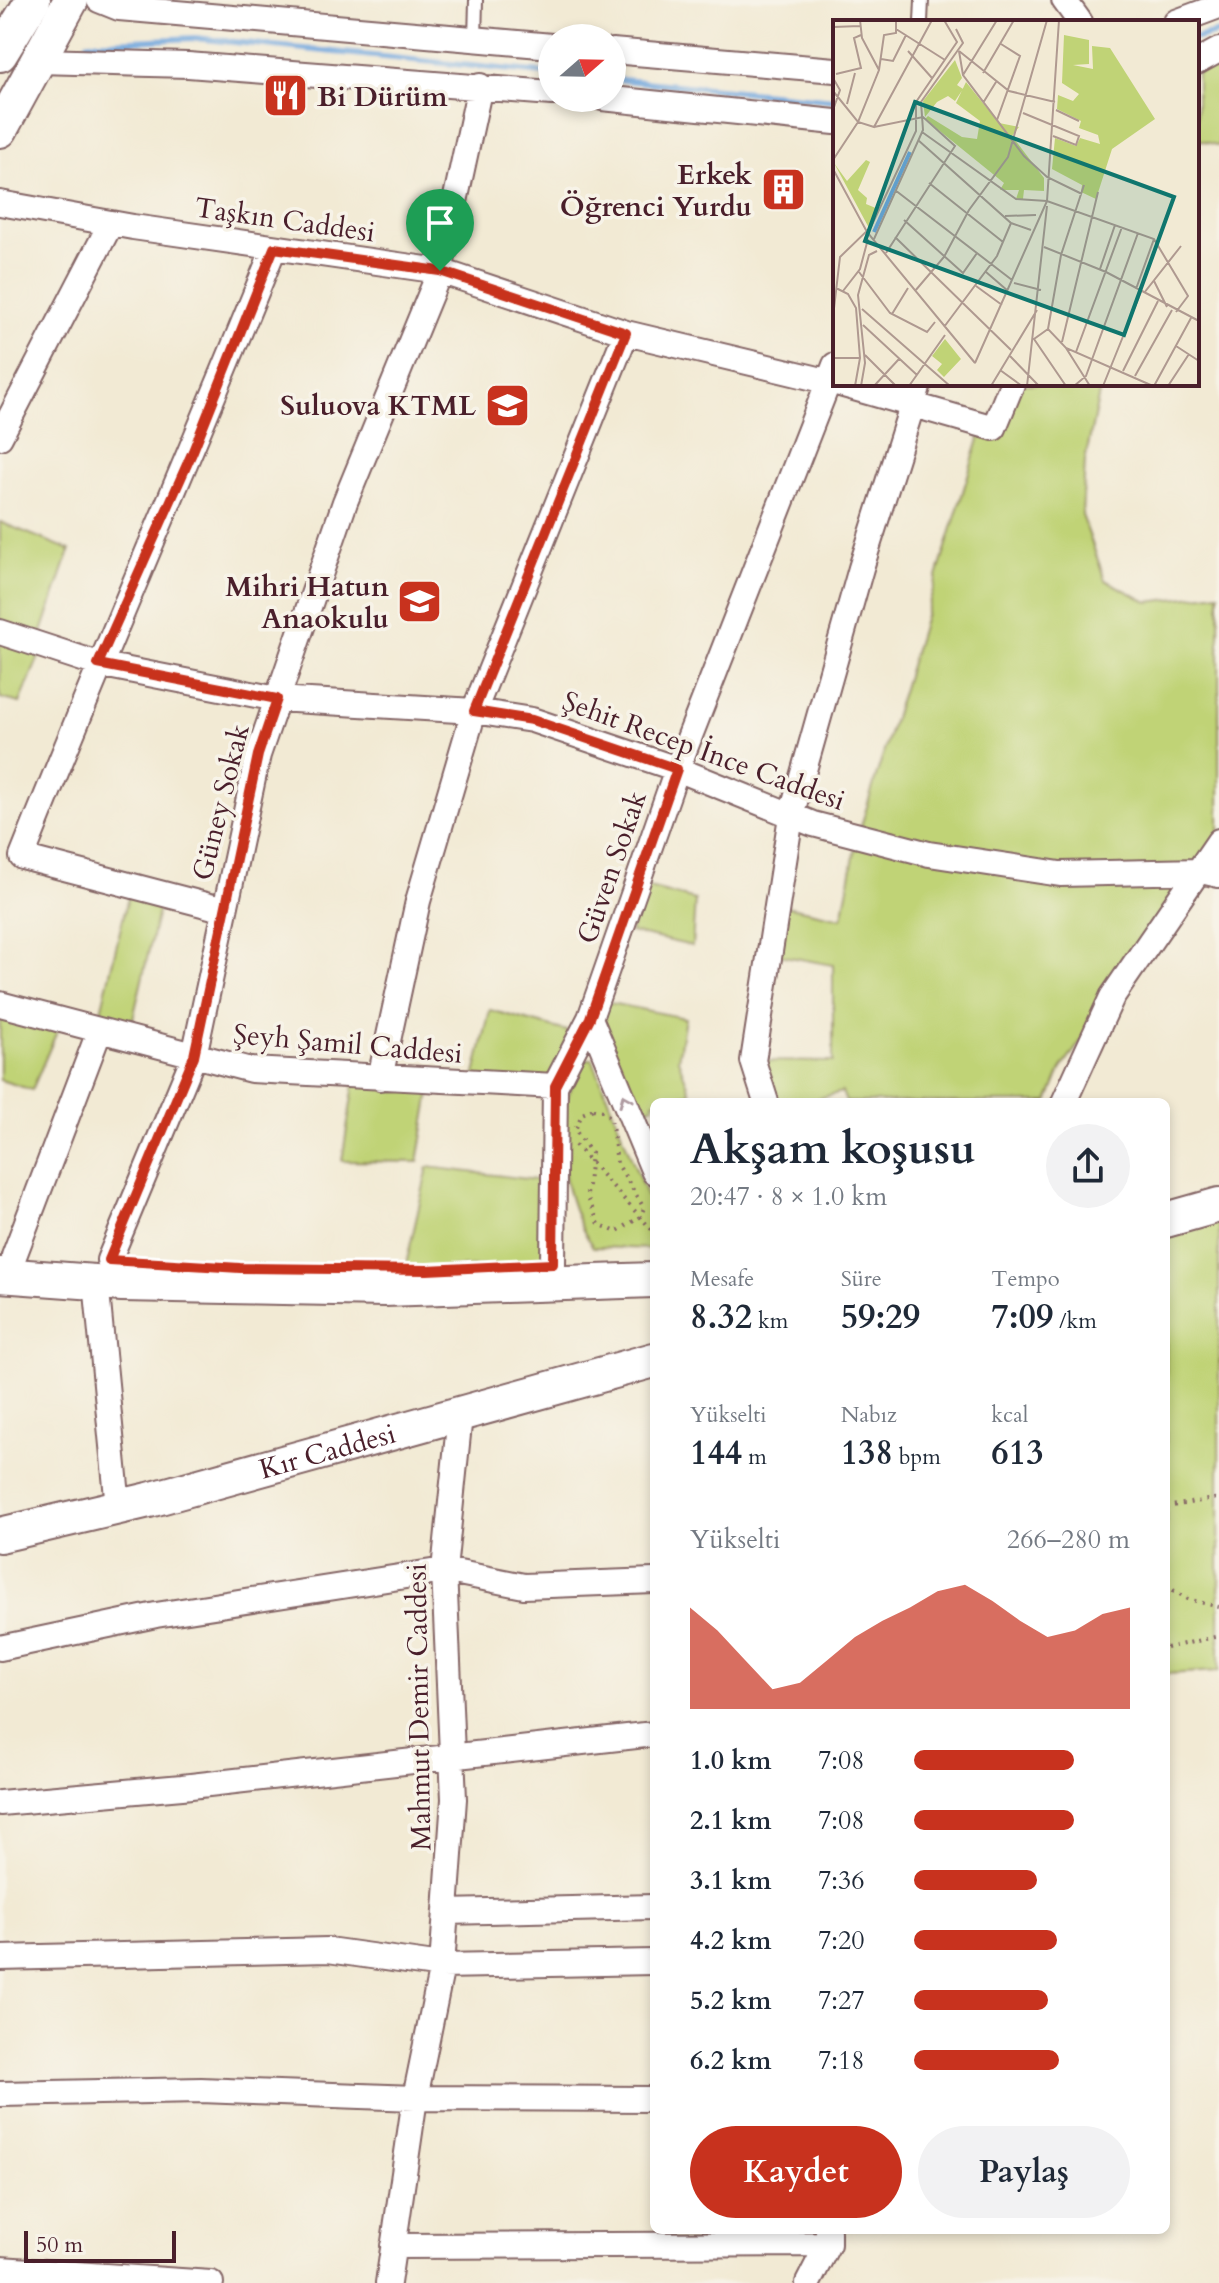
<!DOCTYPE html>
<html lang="tr">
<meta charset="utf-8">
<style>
body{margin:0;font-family:Cardo,serif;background:#f2f2f3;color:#1f2937;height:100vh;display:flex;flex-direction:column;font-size:30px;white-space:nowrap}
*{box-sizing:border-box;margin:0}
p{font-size:26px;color:#747a83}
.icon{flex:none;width:44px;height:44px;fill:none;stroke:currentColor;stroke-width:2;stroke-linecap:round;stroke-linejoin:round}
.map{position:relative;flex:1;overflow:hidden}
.side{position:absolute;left:650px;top:1098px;width:520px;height:1136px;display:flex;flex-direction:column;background:#fff;border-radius:12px;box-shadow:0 4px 12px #0003}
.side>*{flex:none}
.needle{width:52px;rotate:70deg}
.tools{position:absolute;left:538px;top:24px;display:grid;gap:16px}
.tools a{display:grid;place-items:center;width:88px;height:88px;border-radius:50%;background:#fff;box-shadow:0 4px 12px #0003;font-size:40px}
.scale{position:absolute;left:24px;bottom:20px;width:152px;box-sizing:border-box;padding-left:8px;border:4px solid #4a1f2b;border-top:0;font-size:22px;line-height:28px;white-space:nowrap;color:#4a1f2b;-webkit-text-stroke:6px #f7f3e8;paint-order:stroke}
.pin{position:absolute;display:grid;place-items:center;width:68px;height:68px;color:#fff;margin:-82px -34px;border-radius:50% 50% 50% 0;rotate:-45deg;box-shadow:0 0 8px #0007}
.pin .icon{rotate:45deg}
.round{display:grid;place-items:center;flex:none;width:84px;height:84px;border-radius:42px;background:#f2f2f3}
.summary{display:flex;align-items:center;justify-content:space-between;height:136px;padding:0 40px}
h1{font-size:44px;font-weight:700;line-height:60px}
.figures{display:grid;grid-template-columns:repeat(3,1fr);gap:12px;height:136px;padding:8px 40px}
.figures div{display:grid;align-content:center}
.figures b{font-size:34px;font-weight:700}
.figures small{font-size:22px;font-weight:400}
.figures p{font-size:22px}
.chart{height:224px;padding:16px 40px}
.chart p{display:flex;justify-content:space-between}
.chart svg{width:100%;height:144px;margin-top:8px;fill:#c8321e;opacity:.7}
.action{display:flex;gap:16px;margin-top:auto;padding:16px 40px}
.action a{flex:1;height:92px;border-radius:48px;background:#c8321e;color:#fff;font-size:32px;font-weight:700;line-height:92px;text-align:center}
.action a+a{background:#f2f2f3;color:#1f2937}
ul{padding:0 40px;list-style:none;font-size:26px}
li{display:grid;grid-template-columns:128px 96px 1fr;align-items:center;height:60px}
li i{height:20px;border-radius:10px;background:#c8321e}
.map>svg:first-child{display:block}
.green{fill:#c0d376;stroke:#857950;stroke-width:2}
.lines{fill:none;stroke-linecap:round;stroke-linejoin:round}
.stream{stroke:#70a6dd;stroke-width:6}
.lane-casing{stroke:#856666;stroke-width:16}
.street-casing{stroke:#856666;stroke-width:28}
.secondary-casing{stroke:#856666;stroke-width:38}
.path{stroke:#856666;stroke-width:4;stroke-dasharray:2 6;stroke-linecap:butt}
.lane{stroke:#fff;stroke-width:12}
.street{stroke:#fff;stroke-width:24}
.secondary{stroke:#fff;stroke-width:34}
.oneway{stroke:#ae9aa0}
.route-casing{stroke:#fff;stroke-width:16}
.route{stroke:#c8321e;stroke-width:10}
.labels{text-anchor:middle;stroke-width:7;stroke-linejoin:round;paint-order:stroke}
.poi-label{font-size:28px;font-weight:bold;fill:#4a1f2b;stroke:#f7f3e8;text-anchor:end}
.street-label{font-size:28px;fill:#4a1f2b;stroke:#f7f3e8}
.inset-river{fill:none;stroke:#70a6dd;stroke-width:4}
.inset-road{fill:none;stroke:#af9990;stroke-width:2}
.view{fill:#0f766e;fill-opacity:0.15;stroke:#0f766e;stroke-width:4}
.inset-edge{fill:none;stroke:#4a1f2b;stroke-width:4}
</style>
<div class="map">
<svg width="1219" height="2283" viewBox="0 0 1219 2283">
<rect width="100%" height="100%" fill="#f7f3e8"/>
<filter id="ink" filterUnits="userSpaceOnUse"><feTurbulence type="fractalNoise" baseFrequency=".0125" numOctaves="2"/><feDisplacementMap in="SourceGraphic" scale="16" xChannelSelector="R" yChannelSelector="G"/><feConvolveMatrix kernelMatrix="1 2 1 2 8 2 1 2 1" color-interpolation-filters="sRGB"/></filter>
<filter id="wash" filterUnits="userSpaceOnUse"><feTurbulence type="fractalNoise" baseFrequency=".006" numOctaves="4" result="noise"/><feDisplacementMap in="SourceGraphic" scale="32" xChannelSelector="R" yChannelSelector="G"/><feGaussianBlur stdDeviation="1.8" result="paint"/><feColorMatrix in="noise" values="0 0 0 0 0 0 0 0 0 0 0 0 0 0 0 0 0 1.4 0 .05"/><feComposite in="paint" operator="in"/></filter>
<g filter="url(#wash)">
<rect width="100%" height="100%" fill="#f2ead4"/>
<!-- green -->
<path class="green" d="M1219 62V146L1197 139V73Z
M1012 384H1101L1085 461 1082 515 1105 580 1148 602 1219 593V841L1061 1070 1048 1102H846L842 1092 805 1102H766L753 1061 833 1062V965L768 953 776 904 842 918 858 836 980 436Z
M0 522 70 550 41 635 0 620Z
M0 641 40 654 20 703 0 698Z
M645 887 695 900 692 946 630 932Z
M128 897 159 907 132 1023 100 1015Z
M605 1002 685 1018 678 1059 691 1093 654 1102V1106L639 1112 597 1017Z
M0 1004 61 1022 32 1090 0 1080Z
M490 1010 581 1035 555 1086 473 1083Z
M592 1058 652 1210 654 1249 593 1247C569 1212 554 1150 564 1108 568 1092 577 1076 584 1061Z
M355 1077 432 1081 418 1162 342 1161Z
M428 1167 552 1182 553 1264 405 1269Z
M1219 1217V1671L1166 1674V1231Z"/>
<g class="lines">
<!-- stream -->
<path class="stream" d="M1197 38 1219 32
M88 43 195 38 552 74
M612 79 835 100"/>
</g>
</g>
<g filter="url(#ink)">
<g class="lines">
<defs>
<path id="lane" d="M921 22 922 0
M475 40 476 0"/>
<path id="street" d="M99 0 119 8 552 46
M1064 0 1080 22
M1176 22 1219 6
M612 51 835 70
M38 61 188 65 552 93
M1197 62 1219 50
M602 98 835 122
M0 203 133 227 440 271 626 333 835 383
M840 384 994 428 1012 384
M0 437 111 223
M0 632 98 664 277 699 474 711 532 720 677 769 813 824 929 854 1060 874 1201 871 1219 875
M225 910 22 857C103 652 192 452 274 248
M0 1004 251 1070 555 1086
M590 1018 654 1172
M380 1078 418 901 474 711 626 333
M766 1102 753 1061 791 816 861 568 919 384
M1064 1102 1112 997 1219 841
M14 1256 99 1032
M109 1260 194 1056 258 755 345 502 440 271 480 86
M553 1264 555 1086 590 1018 677 769 835 365
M96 1282 118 1507
M0 1648 156 1615 444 1570 524 1586 654 1581
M0 1803 182 1787 654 1734
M446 1912 654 1907
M0 1958 328 1950 442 1966 654 1962
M0 2094 201 2090 415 2098 654 2099
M393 2246 828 2244
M0 2269 211 2283
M388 2283 415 2098 442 1966 454 1799 444 1570 460 1415
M808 2283 828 2244V2232"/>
<g id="secondary">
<path d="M0 54 33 0"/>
<path d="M0 130 71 0"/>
<path d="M1166 1220 1219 1205"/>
<path d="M0 1275 122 1284 384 1289 654 1280"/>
<path id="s1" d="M0 1535 149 1500 654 1360"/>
</g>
</defs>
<!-- lane casing -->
<use href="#lane" class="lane-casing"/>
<!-- street casing -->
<use href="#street" class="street-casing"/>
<!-- secondary casing -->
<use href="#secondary" class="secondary-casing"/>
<!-- path -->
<path class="path" d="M593 1109 603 1111 611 1118 617 1163 644 1208 640 1217 616 1232 599 1224 587 1196 591 1153 575 1130 582 1114Z
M575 1145 654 1232
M1166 1507 1219 1498
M1166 1586 1188 1599 1219 1607
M1166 1648 1219 1636"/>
<!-- lane -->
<use href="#lane" class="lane"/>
<!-- street -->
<use href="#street" class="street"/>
<!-- secondary -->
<use href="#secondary" class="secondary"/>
</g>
<!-- one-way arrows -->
<defs><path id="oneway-chevron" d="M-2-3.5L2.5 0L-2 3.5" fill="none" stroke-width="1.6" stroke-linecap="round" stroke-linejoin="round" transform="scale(2)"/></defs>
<use class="oneway" href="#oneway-chevron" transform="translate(625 1100) rotate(-113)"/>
</g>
<g class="lines" filter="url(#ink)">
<defs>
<path id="route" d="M274 248 440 271 626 333 474 711 532 720 677 769 590 1018 555 1086 553 1264 427 1270 240 1268 109 1260 194 1056 258 755 277 699 98 664 193 451Z"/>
</defs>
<!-- route casing -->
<use href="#route" class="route-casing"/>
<!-- route -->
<use href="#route" class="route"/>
</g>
<!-- icons -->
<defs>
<symbol id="restaurant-square" viewBox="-11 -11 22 22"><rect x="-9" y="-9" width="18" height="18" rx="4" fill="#c8321e" stroke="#f7f3e8"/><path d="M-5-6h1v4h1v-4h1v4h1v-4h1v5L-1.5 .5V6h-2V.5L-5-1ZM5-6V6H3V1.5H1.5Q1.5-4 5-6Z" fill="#fff"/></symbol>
<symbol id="building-square" viewBox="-11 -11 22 22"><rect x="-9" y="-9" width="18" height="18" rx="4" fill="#c8321e" stroke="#f7f3e8"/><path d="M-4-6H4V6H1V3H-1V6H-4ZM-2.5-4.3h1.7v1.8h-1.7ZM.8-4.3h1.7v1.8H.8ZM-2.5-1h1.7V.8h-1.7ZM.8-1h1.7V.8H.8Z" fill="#fff"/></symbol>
<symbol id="school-square" viewBox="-11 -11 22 22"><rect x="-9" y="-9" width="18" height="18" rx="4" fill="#c8321e" stroke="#f7f3e8"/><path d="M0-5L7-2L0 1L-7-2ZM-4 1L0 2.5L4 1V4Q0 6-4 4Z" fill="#fff"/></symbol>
</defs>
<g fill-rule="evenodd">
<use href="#restaurant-square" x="260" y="70" width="51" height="51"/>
<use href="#building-square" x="758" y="164" width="51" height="51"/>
<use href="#school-square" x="482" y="380" width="51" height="51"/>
<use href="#school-square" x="394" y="576" width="51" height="51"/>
</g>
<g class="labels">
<!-- poi labels -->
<g class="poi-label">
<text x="317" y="106" text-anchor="start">Bi Dürüm</text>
<text x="752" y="184">Erkek<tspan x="752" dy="32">Öğrenci Yurdu</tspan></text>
<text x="476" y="415">Suluova KTML</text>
<text x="389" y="596">Mihri Hatun<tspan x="389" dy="32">Anaokulu</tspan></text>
</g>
<!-- street labels -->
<g class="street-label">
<text transform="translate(285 219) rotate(8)" y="10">Taşkın Caddesi</text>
<text transform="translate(704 750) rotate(20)" y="10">Şehit Recep İnce Caddesi</text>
<text transform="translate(220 802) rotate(-76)" y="10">Güney Sokak</text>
<text transform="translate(611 867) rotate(-71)" y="10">Güven Sokak</text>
<text transform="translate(348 1043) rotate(5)" y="10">Şeyh Şamil Caddesi</text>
<text dy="10" stroke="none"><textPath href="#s1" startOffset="338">Kır Caddesi</textPath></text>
<text transform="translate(418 1707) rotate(-91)" y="10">Mahmut Demir Caddesi</text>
</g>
</g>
<!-- overview -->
<g transform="translate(833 20)">
<rect width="366" height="366" fill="#f2ead4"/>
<path d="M231 15 256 20V44L240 45 260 49 259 26 277 28 322 99 279 129 263 179 248 172 249 165 219 149 222 118 243 126 247 118 267 124 265 115 246 108 248 101 224 89 225 75 240 81 246 74 229 63ZM122 40 129 58 124 65 130 69 122 81 115 76 104 82 92 97 90 81ZM133 62 166 103 186 107 179 116 211 158V171L191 170 190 179H183L186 170H167L171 163 92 99 95 96 129 117 144 119 147 101 123 83ZM33 140 37 142 25 170 34 178 33 184 45 189 36 208 1 143 14 161ZM112 319 128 339 111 357 104 350 109 344 99 336Z" fill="#c0d376"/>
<path class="inset-river" d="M41 212 77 132"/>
<path class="inset-road" d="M27 0 29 18 46 50M0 7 27 6M63 9 112 40M75 31 99 58M126 31 130 55 191 136 214 157 249 174M126 31 176 71 222 82M48 39 60 41 73 15M150 53 181 0M3 54 28 48 21 18 28 15M130 55 164 0M0 58 7 70 0 90M0 71 25 102 41 107 99 0M150 83 163 62M14 84 22 53M223 90 246 101M190 93 246 116 243 125 220 116M164 100 187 36 168 24M41 107 90 97 122 126 53 233M89 112 183 179 214 181 321 219 355 276 343 292M85 120 178 203 198 210M0 140 25 102 46 50 51 15 63 13V0M0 149 34 212 142 343M96 163 170 222M62 170 179 260M172 196 203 195M71 200 130 253 144 233M62 217 178 330M41 219 90 110 88 82 130 23 123 9M211 227 273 252 366 301M267 249 282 205M26 252 57 293 94 312 102 302M153 252 175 271M321 261 334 287M181 263 208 270M143 266 169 285M3 268 15 274 23 288 27 338 22 366M303 269 321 219M10 271 27 249 35 219M82 271 111 237 136 190 175 137 214 0M311 273 348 226M29 289 117 366M59 294 75 268M0 297 7 237 38 207 83 111V82L124 22 111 0M30 305 84 355M111 307 164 236 178 203M215 309 228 235 251 165M229 322 265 172M343 326 366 341M233 328 257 366M243 332 289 207M32 335 63 366M176 335 206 366M0 338H27M142 343 214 181 226 0M167 350 189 366M290 351 325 281M302 356 339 290M28 366 32 343 25 275 36 235 44 231M41 366 66 339M76 366 112 315M158 366 204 290M194 366 214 186M233 366 201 319 215 309 233 328 320 366M241 366 253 356 305 213M270 366 308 272M321 366 358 298M335 366 356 334"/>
<path class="view" d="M82 82 341 177 291 315 32 221Z"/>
<rect width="366" height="366" class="inset-edge"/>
</g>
</svg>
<div class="tools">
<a><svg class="needle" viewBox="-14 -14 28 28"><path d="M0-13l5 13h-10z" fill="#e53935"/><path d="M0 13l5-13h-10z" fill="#747a83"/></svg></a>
</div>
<div class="scale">50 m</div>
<div class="pin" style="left:440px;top:271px;background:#1e9e55"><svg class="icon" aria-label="arrive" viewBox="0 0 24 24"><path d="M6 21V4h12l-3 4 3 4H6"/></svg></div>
<section class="side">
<div class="summary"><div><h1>Akşam koşusu</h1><p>20:47 · 8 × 1.0 km</p></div><a class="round"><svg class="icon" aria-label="share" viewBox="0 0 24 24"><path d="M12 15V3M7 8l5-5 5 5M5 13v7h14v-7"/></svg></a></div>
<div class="figures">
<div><p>Mesafe</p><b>8.32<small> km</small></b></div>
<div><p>Süre</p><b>59:29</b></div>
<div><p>Tempo</p><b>7:09<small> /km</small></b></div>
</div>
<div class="figures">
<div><p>Yükselti</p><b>144<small> m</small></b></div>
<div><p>Nabız</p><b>138<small> bpm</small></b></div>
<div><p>kcal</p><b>613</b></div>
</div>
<div class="chart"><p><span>Yükselti</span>266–280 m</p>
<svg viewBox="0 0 160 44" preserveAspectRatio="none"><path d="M0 44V13L10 20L20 29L30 38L40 36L50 29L60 22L70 17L80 13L90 8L100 6L110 11L120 17L130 22L140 20L150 15L160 13V44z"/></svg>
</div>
<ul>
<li><b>1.0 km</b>7:08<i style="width:74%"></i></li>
<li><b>2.1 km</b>7:08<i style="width:74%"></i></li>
<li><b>3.1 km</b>7:36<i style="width:57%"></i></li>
<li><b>4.2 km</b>7:20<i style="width:66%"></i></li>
<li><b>5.2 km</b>7:27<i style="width:62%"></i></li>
<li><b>6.2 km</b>7:18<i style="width:67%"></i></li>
</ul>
<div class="action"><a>Kaydet</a><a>Paylaş</a></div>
</section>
</div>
